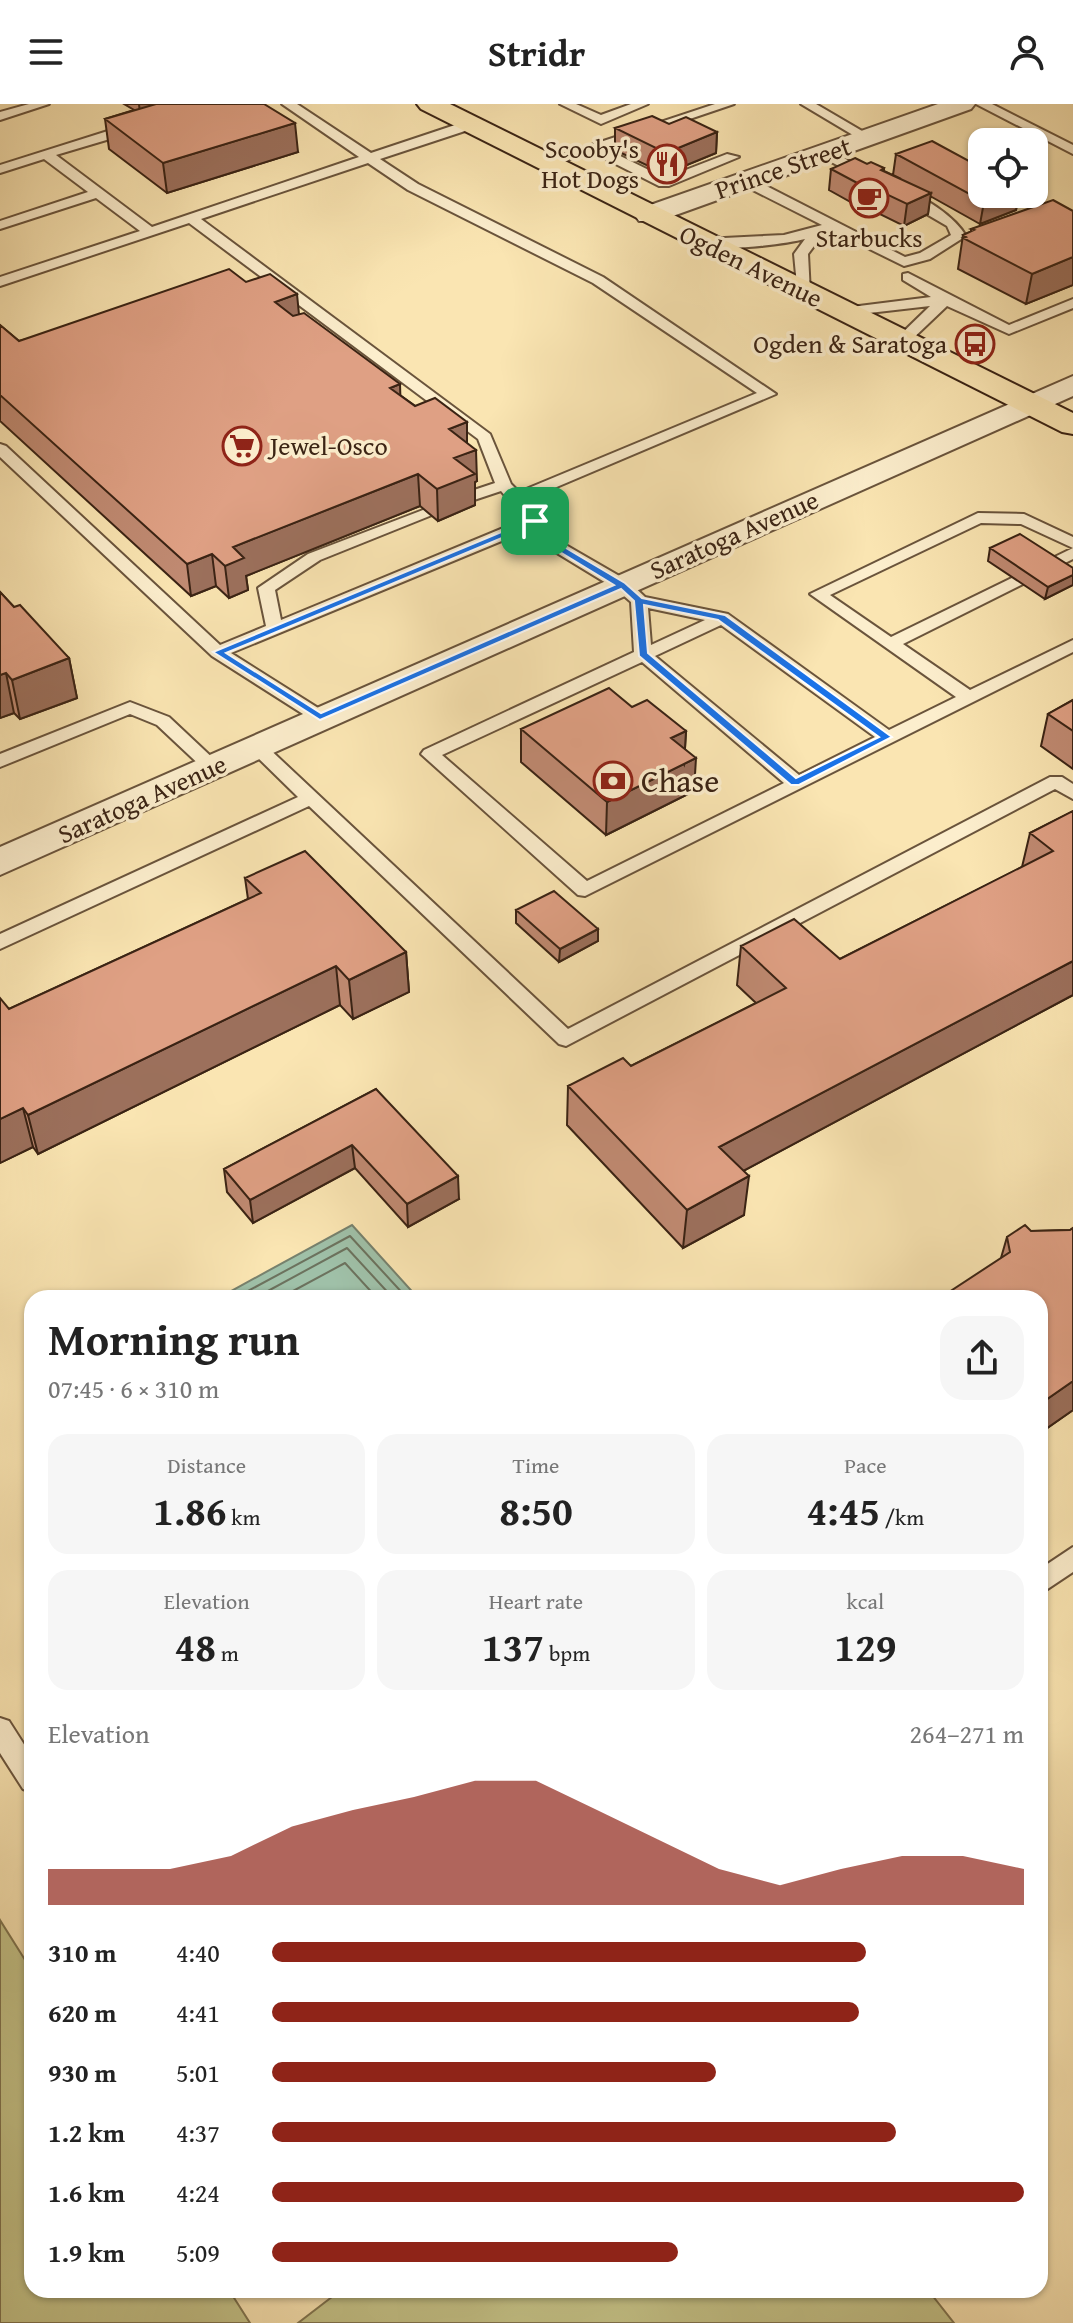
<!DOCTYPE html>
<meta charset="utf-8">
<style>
body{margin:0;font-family:"Gentium Book Plus",serif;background:#f6f6f6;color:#222;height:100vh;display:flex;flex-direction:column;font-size:30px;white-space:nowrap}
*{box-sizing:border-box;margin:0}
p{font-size:26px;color:#767676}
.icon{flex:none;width:44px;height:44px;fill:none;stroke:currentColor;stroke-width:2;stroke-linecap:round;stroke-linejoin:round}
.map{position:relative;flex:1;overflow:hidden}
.details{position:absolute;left:24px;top:1186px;width:1024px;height:1008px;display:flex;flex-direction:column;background:#fff;border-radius:24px;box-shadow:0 2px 6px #0004}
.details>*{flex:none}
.fabs{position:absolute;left:968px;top:24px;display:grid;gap:16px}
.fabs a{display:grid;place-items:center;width:80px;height:80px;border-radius:16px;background:#fff;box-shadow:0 2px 6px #0004;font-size:40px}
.pin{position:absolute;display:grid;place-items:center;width:68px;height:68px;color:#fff;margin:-34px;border-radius:16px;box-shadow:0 4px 12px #0006}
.round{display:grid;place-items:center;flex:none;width:84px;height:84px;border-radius:24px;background:#f6f6f6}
.head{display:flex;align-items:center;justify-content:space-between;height:136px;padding:0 24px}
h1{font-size:44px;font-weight:800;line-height:60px}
.stats{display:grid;grid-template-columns:repeat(3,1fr);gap:12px;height:136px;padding:8px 24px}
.stats div{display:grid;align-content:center;border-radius:20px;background:#f6f6f6;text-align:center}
.stats b{font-size:40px;font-weight:800}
.stats small{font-size:22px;font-weight:400}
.stats p{font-size:22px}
.chart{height:224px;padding:16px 24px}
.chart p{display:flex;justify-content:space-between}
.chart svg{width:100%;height:144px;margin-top:8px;fill:#8f2418;opacity:.7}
ul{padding:0 24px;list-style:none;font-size:26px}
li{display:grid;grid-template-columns:128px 96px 1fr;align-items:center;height:60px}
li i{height:20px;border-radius:10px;background:#8f2418}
header{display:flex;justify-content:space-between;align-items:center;height:104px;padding:0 24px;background:#fff;font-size:36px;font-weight:800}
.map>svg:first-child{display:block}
.green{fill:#c4c388;stroke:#7f734e;stroke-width:2}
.water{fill:#9fc0a8;stroke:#77816d;stroke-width:2}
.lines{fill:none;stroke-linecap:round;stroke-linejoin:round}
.shore{stroke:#6c725e;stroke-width:2}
.lane-casing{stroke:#6a543c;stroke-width:4}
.street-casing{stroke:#6a543c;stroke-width:4}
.primary-casing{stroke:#3a2314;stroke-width:4}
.lane{fill:#fceecd;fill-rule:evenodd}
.street{fill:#fceecd;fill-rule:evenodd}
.primary{fill:#fae5b2;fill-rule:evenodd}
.wall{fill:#c08a72;stroke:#3a2314;stroke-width:2}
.shaded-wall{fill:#9c705c;stroke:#3a2314;stroke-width:2}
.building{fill:#dfa084;stroke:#3a2314;stroke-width:2}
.route{fill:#1a73e8;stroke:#fff;stroke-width:2;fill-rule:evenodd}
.labels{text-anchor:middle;stroke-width:7;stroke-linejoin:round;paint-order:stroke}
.far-poi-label{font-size:26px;fill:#3a2314;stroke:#fceecd;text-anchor:end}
.far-street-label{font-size:26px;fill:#3a2314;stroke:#fceecd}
.poi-label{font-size:32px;fill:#3a2314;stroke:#fceecd;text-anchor:start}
</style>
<header><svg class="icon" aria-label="menu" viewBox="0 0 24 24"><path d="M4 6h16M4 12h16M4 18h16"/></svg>Stridr<svg class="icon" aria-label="person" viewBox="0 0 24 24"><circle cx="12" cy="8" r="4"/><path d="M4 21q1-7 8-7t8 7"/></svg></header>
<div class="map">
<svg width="1073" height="2219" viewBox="0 0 1073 2219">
<rect width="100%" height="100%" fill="#fae5b2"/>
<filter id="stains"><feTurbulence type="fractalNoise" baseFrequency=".0025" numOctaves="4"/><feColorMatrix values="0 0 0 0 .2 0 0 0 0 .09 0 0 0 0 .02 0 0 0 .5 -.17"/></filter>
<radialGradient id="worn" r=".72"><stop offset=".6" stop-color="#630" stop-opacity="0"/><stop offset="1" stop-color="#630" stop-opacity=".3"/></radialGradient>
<!-- green -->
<path class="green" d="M0 1816 32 1867V2186H229L250 2219H0Z
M341 2186H928L954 2219H298Z"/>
<!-- water -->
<path class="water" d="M352 1121 418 1194H352L349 1191 345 1194H225L222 1192Z"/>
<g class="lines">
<!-- shore -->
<path class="shore" d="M235 1194 350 1132 407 1194
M255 1194 347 1144 393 1194
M280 1194 345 1159 377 1194"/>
<defs>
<path id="lane" d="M29 0H49L0 16V8Z
M282 0H297L371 49 464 18H474V24L380 55 418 80 603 173 776 290 526 396 564 440 628 477 645 493 728 510 889 626 956 593 810 490 978 409 1024 410 1073 433V444L1021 420 981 419 830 491 891 533 1073 444V455L903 540 970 586 1073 536V548L585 792 578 791 421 650 424 646 634 548 631 498 616 485 552 446 533 424 231 549 326 609 329 613 326 617H314L212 552 0 353V340L6 342 220 541 266 522 258 484 308 450 423 406H435L437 409 320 456 275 486 281 516 525 415 501 387 465 399 459 397V391L495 379 478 335 189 119 0 182V173L140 127 96 94 0 125V117L88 88 44 55 0 69V61L130 20H140V26L56 51 152 123 359 53ZM368 59 408 86 593 179 757 289 519 388 511 380 490 330 201 115ZM648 504 705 516 651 541ZM721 521 875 633 799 671 655 552ZM642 558 784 679 587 777 442 651Z
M560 0H576L601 11 631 0H648L601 20Z
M715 0H734L604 44 665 74 727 50 739 53 669 82H659L592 48 544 63 537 59Z
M801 0H816L874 34 863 37Z
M976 0H992L1073 41V50Z
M820 46H830L877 73 865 76 820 52Z
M741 74H751L905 153 920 149 951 131 947 122 899 94V88C919 86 957 115 966 132L930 155 904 162 833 127 823 130 808 150 810 189 803 193 798 192 794 150 805 135C785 140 712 150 697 139L704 135 784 131 822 121 741 80Z
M908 169 1009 221 1073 195V204L1009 230 947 202 907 240 902 241 895 237 897 234 930 202 843 212 836 208 843 204 931 193 903 176V170Z
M130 598 169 613 218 659 221 663 218 667H206L157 621 130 610 0 663V650Z
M257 637 263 639 568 925 1050 673H1062L1073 680V695L1055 685 566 942 559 940 309 702 0 845V830L298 693 251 647 248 643Z
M1073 1443V1468L1040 1490V1465Z
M0 1614 9 1617 32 1653V1688L23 1685 0 1649Z"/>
<path id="street" d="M938 0H975L971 5 659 117H639L635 111 639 105Z
M1073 272V292L0 771V743Z"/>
<path id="primary" d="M417 0H450L1073 309V330L1062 328 421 5Z"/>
</defs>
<!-- lane casing -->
<use href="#lane" class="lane-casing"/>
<!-- street casing -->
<use href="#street" class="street-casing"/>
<!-- primary casing -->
<use href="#primary" class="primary-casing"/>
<!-- lane -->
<use href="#lane" class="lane"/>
<!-- street -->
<use href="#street" class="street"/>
<!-- primary -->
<use href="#primary" class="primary"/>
</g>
<!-- wall -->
<path class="wall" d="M124 0H264L298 48 167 89 109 45 105 15 134 6Z
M669 20 717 28 716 49 665 70 615 46V24Z
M896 50 982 90H1019L1016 106 980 120 930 92 928 110 904 122 878 109 874 111 829 86 831 65 867 60 884 64V67L901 75 893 71Z
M1073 107V181L1026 200 958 165 963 131 971 128V125Z
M246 178 299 210 400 291 467 339 477 377 475 378V401L438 417 420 402 246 472 248 486 229 494 216 482 191 492 0 317V221L19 237Z
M990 444 1073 464V481L1045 495 988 457Z
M0 488 14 503 69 554 77 594 20 615 14 609 0 614Z
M1073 596V665L1041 642 1048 610Z
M632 603 686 627 685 645 694 687 606 731 521 658V625Z
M1073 707V891L743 1067 744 1111 683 1144 567 1021 568 982 631 962 756 899 737 881 741 842 840 855 1022 763 1030 729Z
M245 774 406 848 409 888 353 915 340 901 38 1050 33 1043 0 1059 9 905 248 795Z
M516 806 598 825V837L559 858 516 819Z
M376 985 459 1095 408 1123 355 1064 253 1119 227 1088 224 1065Z
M1073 1124V1306L1040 1329V1194L1001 1154 1007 1133 1031 1127 1070 1126Z"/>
<!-- shaded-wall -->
<path class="shaded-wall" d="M139 0H170L140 10Z
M295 19 298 48 167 89 163 59Z
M717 28 716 49 665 70 666 49Z
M880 87 878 109 874 111 876 89Z
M931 89 928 110 904 122 907 100Z
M1005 90H1019L1016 106 980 120 984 98Z
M1073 153V181L1026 200 1032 170Z
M297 190 300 221 275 198Z
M400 280 401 312 390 284Z
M467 318V349L476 346 477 377 475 378V401L438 417 437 385 449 325Z
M418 370 420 402 246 472 248 486 229 494 225 462 233 443Z
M212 450 216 482 191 492 187 460Z
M1073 471V481L1045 495 1048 483Z
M69 554 77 594 20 615 12 576Z
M6 569 14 609 0 614V571Z
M686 627 684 660 671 634Z
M696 654 694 687 606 731 607 698Z
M598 825V837L559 858 560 845Z
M406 848 409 888 353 915 349 876Z
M1073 857V891L715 1082 719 1043Z
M336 862 340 901 38 1050 28 1011Z
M23 1004 33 1043 0 1059V1015Z
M352 1041 355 1064 253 1119 250 1096Z
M458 1072 459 1095 408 1123 407 1100Z
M749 1072 744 1111 683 1144 687 1106Z
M1073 1277V1306L1040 1329V1300Z"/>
<!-- building -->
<path class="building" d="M156 0H264L295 19 163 59 105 15Z
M652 12 669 20 686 13 717 28 666 49 615 24Z
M932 37 982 64V90H1005L984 98 896 50Z
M855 54 867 60 871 58 884 64 881 66 931 89 907 100 880 87 876 89 831 65Z
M1053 96 1073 107V153L1032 170 963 134 966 133 963 131 974 126 971 125Z
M229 165 246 178 270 170 297 190 275 198 293 212 304 209 400 280 390 284 415 302 435 294 467 318 449 325 476 346 454 354 475 370 437 385 418 370 233 443 244 454 225 462 212 450 187 460 0 291V221L19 237Z
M1020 430 1073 464V471L1048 483 990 444Z
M0 488 14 503 20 501 69 554 12 576 6 569 0 571Z
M609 584 632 603 647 596 686 627 671 634 696 654 607 698 521 625Z
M1073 596V627L1048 610Z
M1073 707V857L719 1043 749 1072 687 1106 568 982 623 954 631 962 786 884 741 842 794 815 840 855 1053 747 1030 729Z
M305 747 406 848 349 876 336 862 28 1011 23 1004 0 1015V894L9 905 261 789 245 774Z
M554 787 598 825 560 845 516 806Z
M376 985 458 1072 407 1100 352 1041 250 1096 224 1065Z
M1025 1121 1031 1127 1070 1126 1073 1124V1277L1040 1300V1194H940L1010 1148 1007 1133Z"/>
<!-- route -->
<path class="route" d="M535 414 561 441 625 479 642 494 725 511 892 633 799 681H791L639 552 634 497 621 485 320 616 213 548ZM533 421 555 445 614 481 321 609 226 549ZM644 501 718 516 879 633 796 674 648 549Z"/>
<!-- icons -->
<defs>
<symbol id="restaurant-ring" viewBox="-11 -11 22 22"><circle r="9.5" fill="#fceecd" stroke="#8f2418" stroke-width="1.5"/><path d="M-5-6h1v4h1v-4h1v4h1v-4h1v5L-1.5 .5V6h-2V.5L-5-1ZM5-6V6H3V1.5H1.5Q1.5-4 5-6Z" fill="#8f2418"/></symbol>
<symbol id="cafe-ring" viewBox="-11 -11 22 22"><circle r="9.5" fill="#fceecd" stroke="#8f2418" stroke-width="1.5"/><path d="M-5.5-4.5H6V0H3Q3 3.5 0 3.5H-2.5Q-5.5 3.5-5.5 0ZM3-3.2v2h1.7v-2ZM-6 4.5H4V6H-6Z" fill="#8f2418"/></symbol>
<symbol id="bus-ring" viewBox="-11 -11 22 22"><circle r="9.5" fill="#fceecd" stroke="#8f2418" stroke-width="1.5"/><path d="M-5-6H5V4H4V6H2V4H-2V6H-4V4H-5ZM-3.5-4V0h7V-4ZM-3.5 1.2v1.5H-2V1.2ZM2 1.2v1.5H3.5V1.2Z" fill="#8f2418"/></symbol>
<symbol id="supermarket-ring" viewBox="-11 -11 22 22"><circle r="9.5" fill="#fceecd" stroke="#8f2418" stroke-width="1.5"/><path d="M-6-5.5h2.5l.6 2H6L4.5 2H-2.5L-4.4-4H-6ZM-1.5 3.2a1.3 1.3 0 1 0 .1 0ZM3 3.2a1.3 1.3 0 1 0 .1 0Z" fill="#8f2418"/></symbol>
<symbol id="bank-ring" viewBox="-11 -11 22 22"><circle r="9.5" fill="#fceecd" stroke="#8f2418" stroke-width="1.5"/><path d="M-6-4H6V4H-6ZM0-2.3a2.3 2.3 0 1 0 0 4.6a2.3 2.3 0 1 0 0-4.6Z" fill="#8f2418"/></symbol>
</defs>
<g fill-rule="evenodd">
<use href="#restaurant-ring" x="645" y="38" width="44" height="44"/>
<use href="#cafe-ring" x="847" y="72" width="44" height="44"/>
<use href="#bus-ring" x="953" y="218" width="44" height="44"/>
<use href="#supermarket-ring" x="220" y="320" width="44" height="44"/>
<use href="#bank-ring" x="591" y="655" width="44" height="44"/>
</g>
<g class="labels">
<!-- far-poi labels -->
<g class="far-poi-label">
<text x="639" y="54">Scooby's<tspan x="639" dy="30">Hot Dogs</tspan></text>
<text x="869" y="143" text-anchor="middle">Starbucks</text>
<text x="947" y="249">Ogden &amp; Saratoga</text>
<text x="270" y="351" text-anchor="start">Jewel-Osco</text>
</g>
<!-- far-street labels -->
<g class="far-street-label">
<text transform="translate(783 64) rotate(-19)" y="9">Prince Street</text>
<text transform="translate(751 162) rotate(26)" y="9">Ogden Avenue</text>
<text transform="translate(734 431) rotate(-24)" y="9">Saratoga Avenue</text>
<text transform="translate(142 695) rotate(-24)" y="9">Saratoga Avenue</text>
</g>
<!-- poi labels -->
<g class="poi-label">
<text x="641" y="688">Chase</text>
</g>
</g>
<rect width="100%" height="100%" filter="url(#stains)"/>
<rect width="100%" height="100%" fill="url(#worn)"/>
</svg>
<div class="fabs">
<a><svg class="icon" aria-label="locate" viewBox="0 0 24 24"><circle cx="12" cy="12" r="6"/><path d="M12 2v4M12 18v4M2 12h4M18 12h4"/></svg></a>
</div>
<div class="pin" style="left:535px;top:417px;background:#1e9e55"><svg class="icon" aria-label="arrive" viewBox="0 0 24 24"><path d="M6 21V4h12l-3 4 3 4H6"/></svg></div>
<section class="details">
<div class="head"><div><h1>Morning run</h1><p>07:45 · 6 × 310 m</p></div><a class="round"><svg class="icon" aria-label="share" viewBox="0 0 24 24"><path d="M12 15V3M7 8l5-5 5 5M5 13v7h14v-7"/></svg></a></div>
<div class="stats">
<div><p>Distance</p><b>1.86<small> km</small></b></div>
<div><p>Time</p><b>8:50</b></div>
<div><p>Pace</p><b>4:45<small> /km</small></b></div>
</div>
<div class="stats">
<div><p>Elevation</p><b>48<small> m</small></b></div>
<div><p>Heart rate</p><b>137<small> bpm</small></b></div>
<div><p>kcal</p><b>129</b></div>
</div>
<div class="chart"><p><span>Elevation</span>264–271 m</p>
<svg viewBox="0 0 160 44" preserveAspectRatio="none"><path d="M0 44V33L10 33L20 33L30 29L40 20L50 15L60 11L70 6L80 6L90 15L100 24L110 33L120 38L130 33L140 29L150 29L160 33V44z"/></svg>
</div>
<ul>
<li><b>310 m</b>4:40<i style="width:79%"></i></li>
<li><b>620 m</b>4:41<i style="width:78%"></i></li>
<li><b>930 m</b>5:01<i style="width:59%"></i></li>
<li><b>1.2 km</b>4:37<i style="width:83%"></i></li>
<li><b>1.6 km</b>4:24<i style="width:100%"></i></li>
<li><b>1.9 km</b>5:09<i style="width:54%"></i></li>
</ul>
</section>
</div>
